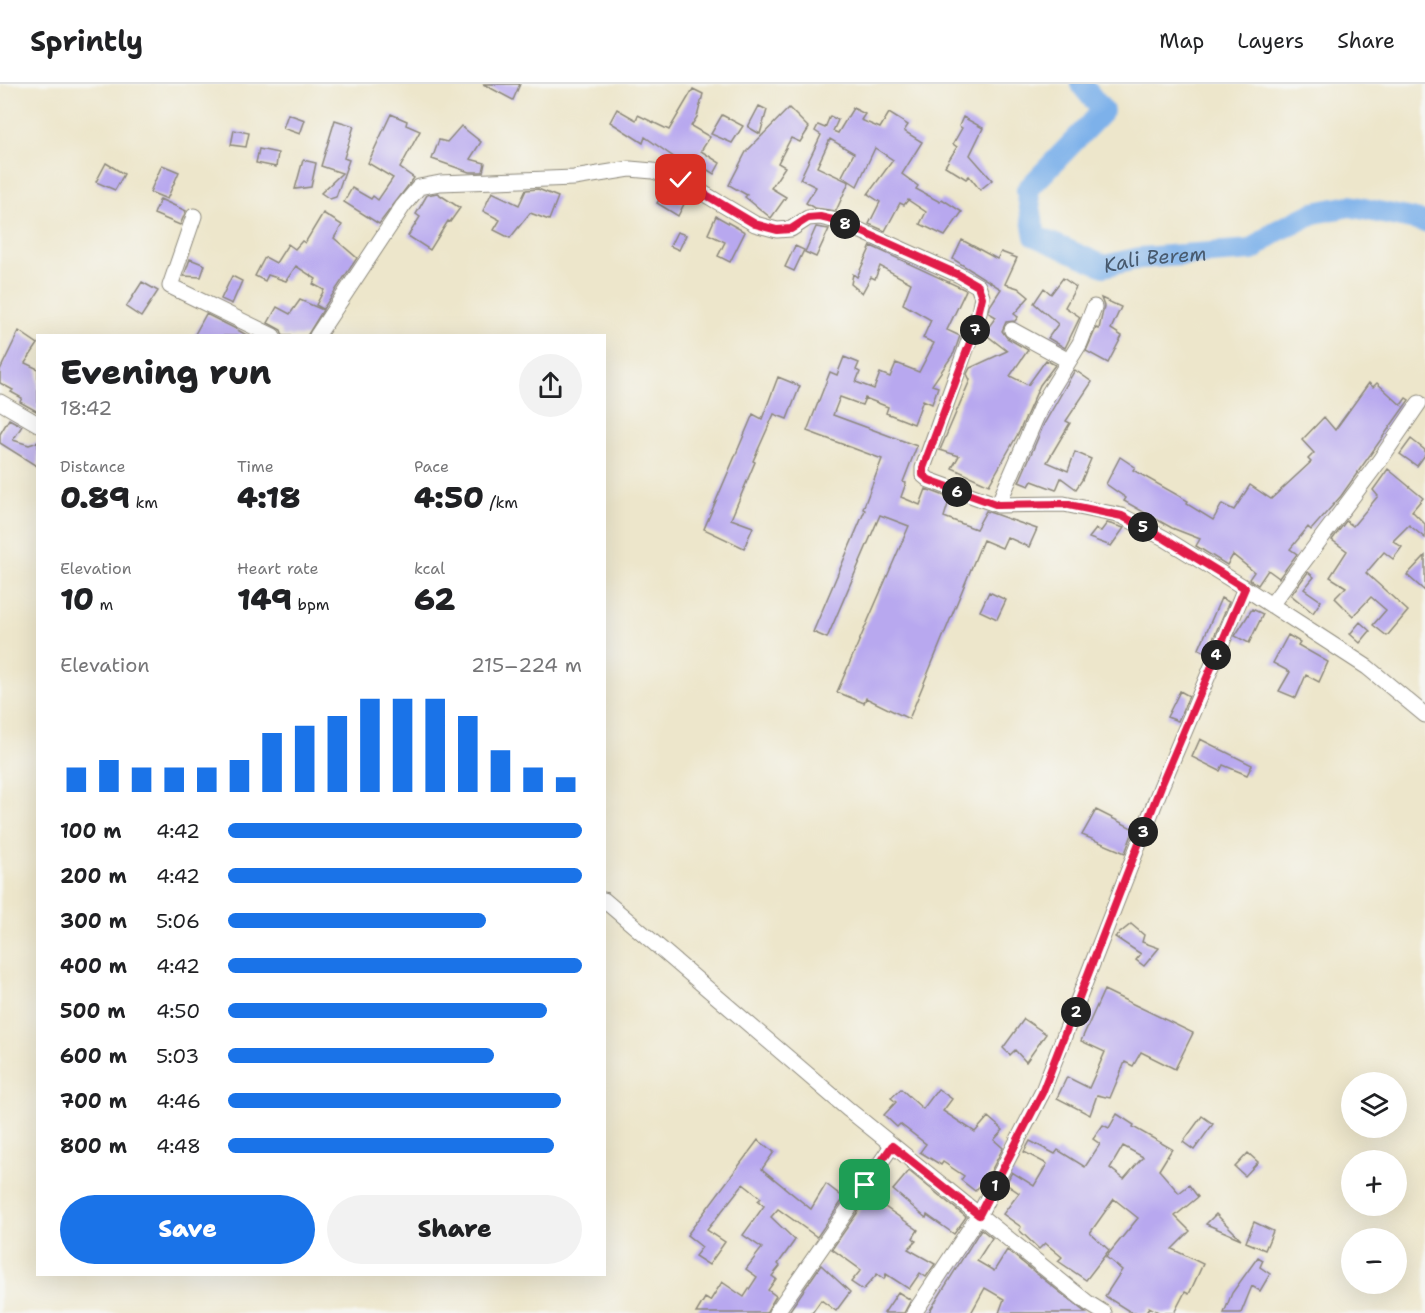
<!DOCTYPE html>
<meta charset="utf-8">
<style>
body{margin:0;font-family:"Shantell Sans",sans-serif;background:#f2f2f2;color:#202124;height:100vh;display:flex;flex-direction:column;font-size:22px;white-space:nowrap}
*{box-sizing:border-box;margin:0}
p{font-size:20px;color:#757577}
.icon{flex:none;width:33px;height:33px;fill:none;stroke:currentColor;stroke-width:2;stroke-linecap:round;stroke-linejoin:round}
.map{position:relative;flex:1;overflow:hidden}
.side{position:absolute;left:36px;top:250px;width:570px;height:942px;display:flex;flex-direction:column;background:#fff;border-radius:0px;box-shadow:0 6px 24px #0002}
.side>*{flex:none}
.controls{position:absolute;left:1341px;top:988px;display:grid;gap:12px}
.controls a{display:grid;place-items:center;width:66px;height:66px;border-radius:50%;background:#fff;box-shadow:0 6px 24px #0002;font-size:30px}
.pin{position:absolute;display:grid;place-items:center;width:51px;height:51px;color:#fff;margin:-26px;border-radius:12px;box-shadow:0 3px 9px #0006}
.km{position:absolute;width:30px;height:30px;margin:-15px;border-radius:50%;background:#222;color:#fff;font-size:16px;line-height:30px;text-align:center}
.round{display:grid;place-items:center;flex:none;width:63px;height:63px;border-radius:32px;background:#f2f2f2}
.head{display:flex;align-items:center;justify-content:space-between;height:102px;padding:0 24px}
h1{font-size:33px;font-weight:800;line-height:45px}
.stats{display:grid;grid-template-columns:repeat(3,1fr);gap:9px;height:102px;padding:6px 24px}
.stats div{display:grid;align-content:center}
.stats b{font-size:30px;font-weight:800}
.stats small{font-size:16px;font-weight:400}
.stats p{font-size:16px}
.chart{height:168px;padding:12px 24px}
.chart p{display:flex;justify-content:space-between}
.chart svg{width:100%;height:108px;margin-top:6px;stroke:#1a73e8;stroke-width:6}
.primary-button{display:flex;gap:12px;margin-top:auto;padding:12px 24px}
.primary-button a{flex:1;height:69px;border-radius:36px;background:#1a73e8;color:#fff;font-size:24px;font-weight:800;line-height:69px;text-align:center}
.primary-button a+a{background:#f2f2f2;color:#202124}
ul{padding:0 24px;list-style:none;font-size:20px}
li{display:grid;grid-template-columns:96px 72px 1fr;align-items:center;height:45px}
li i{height:15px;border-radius:8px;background:#1a73e8}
header{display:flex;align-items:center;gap:36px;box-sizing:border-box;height:84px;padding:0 30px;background:#fff;border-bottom:2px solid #e0e0e0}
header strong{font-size:28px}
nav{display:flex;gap:33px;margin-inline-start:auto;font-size:21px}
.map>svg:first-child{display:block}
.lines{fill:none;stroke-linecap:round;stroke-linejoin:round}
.river{stroke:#7db1ea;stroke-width:22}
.building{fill:#b8a8ef;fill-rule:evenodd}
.street-casing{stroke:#8c887b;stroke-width:17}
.street{stroke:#fff;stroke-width:15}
.route-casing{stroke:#fff;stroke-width:12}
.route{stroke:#e11d48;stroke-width:8}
.labels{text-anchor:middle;stroke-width:5;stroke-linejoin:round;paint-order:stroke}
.water-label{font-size:20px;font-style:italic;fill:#485a6e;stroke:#f6f6f2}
</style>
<header>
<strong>Sprintly</strong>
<nav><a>Map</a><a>Layers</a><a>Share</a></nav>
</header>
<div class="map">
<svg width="1425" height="1229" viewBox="0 0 1425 1229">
<rect width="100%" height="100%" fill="#f6f6f2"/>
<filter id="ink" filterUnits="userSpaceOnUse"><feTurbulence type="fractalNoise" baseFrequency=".0167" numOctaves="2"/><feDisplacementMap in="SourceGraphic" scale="12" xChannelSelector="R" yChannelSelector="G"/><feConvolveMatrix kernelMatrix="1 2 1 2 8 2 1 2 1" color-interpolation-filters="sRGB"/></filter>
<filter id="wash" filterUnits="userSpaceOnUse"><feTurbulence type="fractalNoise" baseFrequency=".008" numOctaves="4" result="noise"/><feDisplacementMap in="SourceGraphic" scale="24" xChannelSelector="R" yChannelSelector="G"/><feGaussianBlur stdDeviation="1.35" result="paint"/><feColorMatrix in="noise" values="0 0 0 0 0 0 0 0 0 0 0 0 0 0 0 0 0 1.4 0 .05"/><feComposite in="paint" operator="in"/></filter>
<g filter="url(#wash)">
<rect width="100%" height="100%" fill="#ede6cb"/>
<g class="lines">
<!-- river -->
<path class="river" id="s1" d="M1081 0 1103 27 1027 106 1035 152 1104 182 1140 174 1252 166 1275 148 1314 129 1350 122 1425 138"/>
</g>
<g id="blocks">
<!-- building -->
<path class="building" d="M483 0H520L513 16Z
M693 5 703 10 697 33 691 42 710 53 701 67 720 79 714 90 703 83 698 90 645 53 643 59 610 38 617 25 636 36 638 31 669 46Z
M759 22 767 26 760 50 748 43Z
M789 24 809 44 800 58 791 54 778 79 785 83 771 104 786 113 771 134 745 113 747 111 729 101 746 68Z
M853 24 865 30 861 36 880 44 889 29 908 41 904 47 922 58 902 90 918 102 916 105 940 118 942 115 962 128 945 152 920 140 926 128 908 116 904 121 900 119 885 147 869 140 880 118 868 110 893 76 875 64 857 102 842 92 854 69 830 55 817 83 849 98 836 127 814 124 806 119 816 103 800 95 821 51 815 47 818 41 825 44 830 32 838 36 833 47 838 49Z
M288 30 305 36 300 50 283 44Z
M391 30 407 37 406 41 420 47 400 84 414 94 379 140 344 118 352 104 371 115 373 112 378 116 393 94 368 79Z
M722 31 743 42 732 59 711 50Z
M963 33 983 44 970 71 992 96 980 106 969 92 966 95 945 82 957 63 953 60 962 44 959 42Z
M335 36 354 42 344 74 349 76 336 113 330 115 321 109 342 89 321 82Z
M461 42 481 58 470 75 485 79 483 88H469L432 75 439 56 447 58Z
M234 46 249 49 246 63 231 61Z
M259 65 278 69 276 83 256 79Z
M303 76 316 79 311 103 295 105Z
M106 79 124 90 115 106 96 98Z
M162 81 179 88 167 115 150 108Z
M668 102 679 107 674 114 684 120 678 132 657 119Z
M538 105 558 113 549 136 530 129 510 154 494 146 500 136 483 127 492 108 519 121 526 106Z
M437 109 460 124 450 138 448 137 430 166 408 152 420 133 416 130 427 111Z
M160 115 186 127 180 141 154 130Z
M323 129 342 141 334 154 357 174 323 225 316 221 324 206 313 200 316 195 296 182 286 197 268 191 265 197 255 192 265 173 276 179 288 160 295 165 302 157 305 159Z
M716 132 745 148 730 178 718 172 725 158 708 150Z
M816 143 829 145 816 173 805 168Z
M677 148 686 151 679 166 670 162Z
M962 156 997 175 1001 168 1017 174 1005 200 1018 204 1029 213 1014 230 1018 233 1015 237 1006 238 1002 247 1007 254 1028 266 1010 292 1028 301 1046 276 1055 281 1040 301 1019 348 989 401 952 384 959 372 940 366 970 296 967 290 970 284 1007 267 984 249 996 233 989 229 990 222 1001 205 953 175Z
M795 162 804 166 794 187 785 183Z
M871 162 966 206 947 246 960 252 954 269 932 301 938 303 932 320 923 316 914 340 886 329 888 323 865 314 862 321 840 313 833 331 917 362 903 398 906 399 901 413 920 421 926 405 950 414 944 433 976 445 986 427 1037 445 1029 463 1007 453 1002 464 983 456 909 635 866 614 864 619 837 608 909 442 880 431 827 554 813 548 865 426 863 425 882 375 807 347 830 288 837 291 844 273 859 279 856 286 860 288 856 298 874 305 880 289 890 293 896 279 919 288 934 259 923 254 931 236 903 220 911 199 880 182 875 195 871 193 862 209 851 200 853 190 857 193Z
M190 175 205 181 201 193 184 192Z
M232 192 242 197 232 220 221 215Z
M1063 194 1076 203 1065 223 1080 233 1065 264 1048 254 1058 240 1034 219 1044 204 1051 210Z
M142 198 158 207 141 233 126 223Z
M1101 214 1121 223 1111 245 1122 252 1108 279 1086 267 1096 244 1099 245 1104 222Z
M300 216 323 226 307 252H283L281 246 268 239 277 223 290 230Z
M206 230 236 245 248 252H194Z
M19 247 38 260 25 279 38 285V328L20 318 22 314 11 308 13 306 0 299V286Z
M1075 286 1092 298 1066 337 1070 339 1047 378 1068 387 1075 368 1091 375 1082 396 1076 405 1061 394 1056 406 1032 397 1029 402 1019 398 1044 340Z
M778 293 800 302 787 335 774 330 753 377 755 378 731 435 753 443 744 464 704 445 753 330 762 335Z
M1369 299 1373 303 1377 299 1401 321 1406 314 1409 316 1341 412 1311 446 1308 443 1290 465 1297 470 1279 494 1268 486 1258 501 1249 495 1254 488 1233 471 1227 481 1196 462 1200 455 1172 444 1124 417 1126 414 1106 400 1120 373 1135 383 1133 386 1188 417 1187 420 1213 436 1222 420 1234 426 1250 401 1271 415 1311 378 1308 375 1314 369 1302 356 1324 333 1335 346Z
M9 335 22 342 13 356 29 361 38 358V383L0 359V350Z
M1411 355 1425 366V371L1417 382 1400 370Z
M1388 385 1423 414 1412 427 1425 440V454L1409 441 1393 457 1402 463 1393 475 1384 468 1366 489 1408 527 1387 552 1373 541 1386 526 1371 513 1353 532 1335 514 1346 503 1330 493 1347 467 1332 456 1346 437 1353 442 1378 412 1373 406Z
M1107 439 1124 444 1111 462 1089 454 1096 445 1101 447Z
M1425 472V507L1407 491Z
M1308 488 1314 493 1304 505 1321 517 1313 529 1291 511Z
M989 508 1006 516 997 535 980 527Z
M1221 514 1229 518 1207 569 1199 565Z
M1252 525 1263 530 1249 559 1235 552Z
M1360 538 1370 547 1360 559 1350 550Z
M1288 551 1300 558 1298 561 1328 578 1319 598 1306 591 1296 614 1279 607 1290 588 1273 579Z
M1180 607 1189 612 1178 637 1167 633Z
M1200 655 1252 681 1247 691 1223 681 1220 687 1192 673Z
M1096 726 1134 745 1125 769 1082 751Z
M1131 840 1144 851 1142 858 1159 864 1144 882 1136 876 1141 870 1115 853Z
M1104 906 1193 949 1175 985 1141 968 1133 982 1125 978 1110 1014 1097 1011 1090 1031 1057 1014 1067 993 1089 1004 1105 968 1081 957Z
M1024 935 1046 950 1026 978 1015 966 1010 971 1003 964Z
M901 1005 923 1025 938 1005 952 1015 943 1027 975 1048 988 1033 1003 1046 994 1056 1003 1064 988 1093 975 1107 961 1096 964 1092 943 1078 941 1081 920 1068 926 1060 900 1040 897 1043 884 1031 896 1018 891 1014Z
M1117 1030 1134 1041 1133 1043 1172 1065 1159 1086 1179 1109 1189 1101 1198 1113 1175 1132 1190 1147 1172 1165 1203 1180 1189 1210 1185 1208 1174 1229H1160L1149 1223 1146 1229H1132L1105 1212 1122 1186 1106 1173 1138 1134 1114 1115 1090 1149 1109 1166 1086 1196 1058 1177 1062 1173 1045 1159 1039 1165 1019 1146 1021 1143 1003 1130 1019 1109 1006 1100 1012 1088 1034 1102 1047 1080 1024 1068 1030 1057 1055 1070 1058 1066 1085 1083 1100 1060 1093 1055 1103 1041 1109 1044ZM1123 1062 1143 1073 1124 1095 1110 1084Z
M1202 1032 1213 1040 1194 1066 1183 1058Z
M758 1056 774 1068 762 1085 811 1125 826 1100 844 1114 817 1153 778 1125 771 1133 795 1156 778 1180 780 1182 772 1192 776 1195 768 1206 776 1212 766 1229H696L705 1214 710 1217 722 1198 744 1213 757 1193 746 1185 762 1164 743 1151 764 1122 758 1117 761 1114 743 1100 707 1146 725 1158 709 1181 695 1172 702 1163 687 1151Z
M1248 1069 1258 1078 1245 1092 1235 1083Z
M909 1087 966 1133 954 1150 927 1131 926 1134 893 1106Z
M869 1112 918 1146 913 1154 916 1157 908 1165 935 1180 926 1193 920 1189 909 1205 886 1190 884 1195 877 1190 863 1206 851 1198 861 1186 832 1165Z
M1216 1130 1241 1155 1206 1140Z
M1254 1138 1273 1147 1265 1166 1246 1158Z
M981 1145 992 1154 977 1177 994 1187 1007 1166 1086 1229H999L1004 1215 985 1204 971 1229H926L929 1228Z
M1258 1173 1263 1176 1260 1183 1270 1190 1260 1207 1252 1202 1241 1229H1224L1232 1209Z
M821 1181 850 1208 836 1227 821 1216 812 1229H788Z
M898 1208 911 1216 904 1229H884Z"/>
</g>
</g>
<g filter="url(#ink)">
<use href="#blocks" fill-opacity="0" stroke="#8c887b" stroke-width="1.5"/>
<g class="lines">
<defs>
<path id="street" d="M194 132 170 202 273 252
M1012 246 1069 277
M317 252 403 122 419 103 440 99 574 94 630 85 653 87 681 96 755 140 777 146 791 145 808 134 820 133 841 138 959 191 978 202 982 213 979 229 923 384V391L929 396 998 421 1064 420 1122 432 1164 454 1245 504
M0 318 38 340
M998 421 1041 322 1080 259 1094 223
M1271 521 1380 376 1419 319
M604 816 849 1026 1088 1219 1104 1229
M776 1229 892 1062
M914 1229 979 1131 1042 1009 1161 703 1245 504 1367 583 1425 631"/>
</defs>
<!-- street casing -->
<use href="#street" class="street-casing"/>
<!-- street -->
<use href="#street" class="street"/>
</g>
</g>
<g class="lines" filter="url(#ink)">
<defs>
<path id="route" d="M681 96 755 140 777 146 791 145 808 134 820 133 841 138 959 191 978 202 982 213 974 248 923 384V391L929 396 998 421 1064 420 1122 432 1164 454 1245 504 1161 702 1042 1009 979 1131 892 1062 865 1101"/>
</defs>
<!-- route casing -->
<use href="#route" class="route-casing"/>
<!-- route -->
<use href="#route" class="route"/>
</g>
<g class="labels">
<!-- water labels -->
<g class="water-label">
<text dy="7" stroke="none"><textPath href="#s1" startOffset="318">Kali Berem</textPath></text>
</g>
</g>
</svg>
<div class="controls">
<a><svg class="icon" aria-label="layers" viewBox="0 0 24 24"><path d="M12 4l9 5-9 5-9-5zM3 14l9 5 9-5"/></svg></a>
<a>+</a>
<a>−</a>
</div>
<div class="pin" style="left:865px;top:1101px;background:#1e9e55"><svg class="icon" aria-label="arrive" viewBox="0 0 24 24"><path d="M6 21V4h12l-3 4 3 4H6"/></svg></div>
<div class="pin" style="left:681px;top:96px;background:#d93025"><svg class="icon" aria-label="check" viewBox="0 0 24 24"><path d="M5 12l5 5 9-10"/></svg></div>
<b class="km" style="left:995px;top:1102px">1</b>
<b class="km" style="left:1076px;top:928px">2</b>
<b class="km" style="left:1143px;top:748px">3</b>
<b class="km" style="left:1216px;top:571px">4</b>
<b class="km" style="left:1143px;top:443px">5</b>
<b class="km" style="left:957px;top:408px">6</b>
<b class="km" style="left:975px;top:246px">7</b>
<b class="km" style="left:845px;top:140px">8</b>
<section class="side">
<div class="head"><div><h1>Evening run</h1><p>18:42</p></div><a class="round"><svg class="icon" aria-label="share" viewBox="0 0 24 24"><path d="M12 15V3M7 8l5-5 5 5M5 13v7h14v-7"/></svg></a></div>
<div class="stats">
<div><p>Distance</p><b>0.89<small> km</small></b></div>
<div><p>Time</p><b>4:18</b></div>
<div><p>Pace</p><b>4:50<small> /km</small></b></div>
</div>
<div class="stats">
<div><p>Elevation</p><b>10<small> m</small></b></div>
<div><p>Heart rate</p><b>149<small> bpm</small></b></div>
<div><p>kcal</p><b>62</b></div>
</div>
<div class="chart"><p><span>Elevation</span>215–224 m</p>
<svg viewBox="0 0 160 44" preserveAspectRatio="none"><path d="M5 44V34M15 44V31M25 44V34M35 44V34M45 44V34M55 44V31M65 44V20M75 44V17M85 44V13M95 44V6M105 44V6M115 44V6M125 44V13M135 44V27M145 44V34M155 44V38"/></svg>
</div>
<ul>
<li><b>100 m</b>4:42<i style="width:100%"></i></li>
<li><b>200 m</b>4:42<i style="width:100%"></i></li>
<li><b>300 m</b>5:06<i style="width:73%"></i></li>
<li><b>400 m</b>4:42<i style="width:100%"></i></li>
<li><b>500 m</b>4:50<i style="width:90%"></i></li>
<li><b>600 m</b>5:03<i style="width:75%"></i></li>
<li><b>700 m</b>4:46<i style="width:94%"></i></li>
<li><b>800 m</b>4:48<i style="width:92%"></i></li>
</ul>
<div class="primary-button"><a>Save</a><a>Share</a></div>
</section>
</div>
